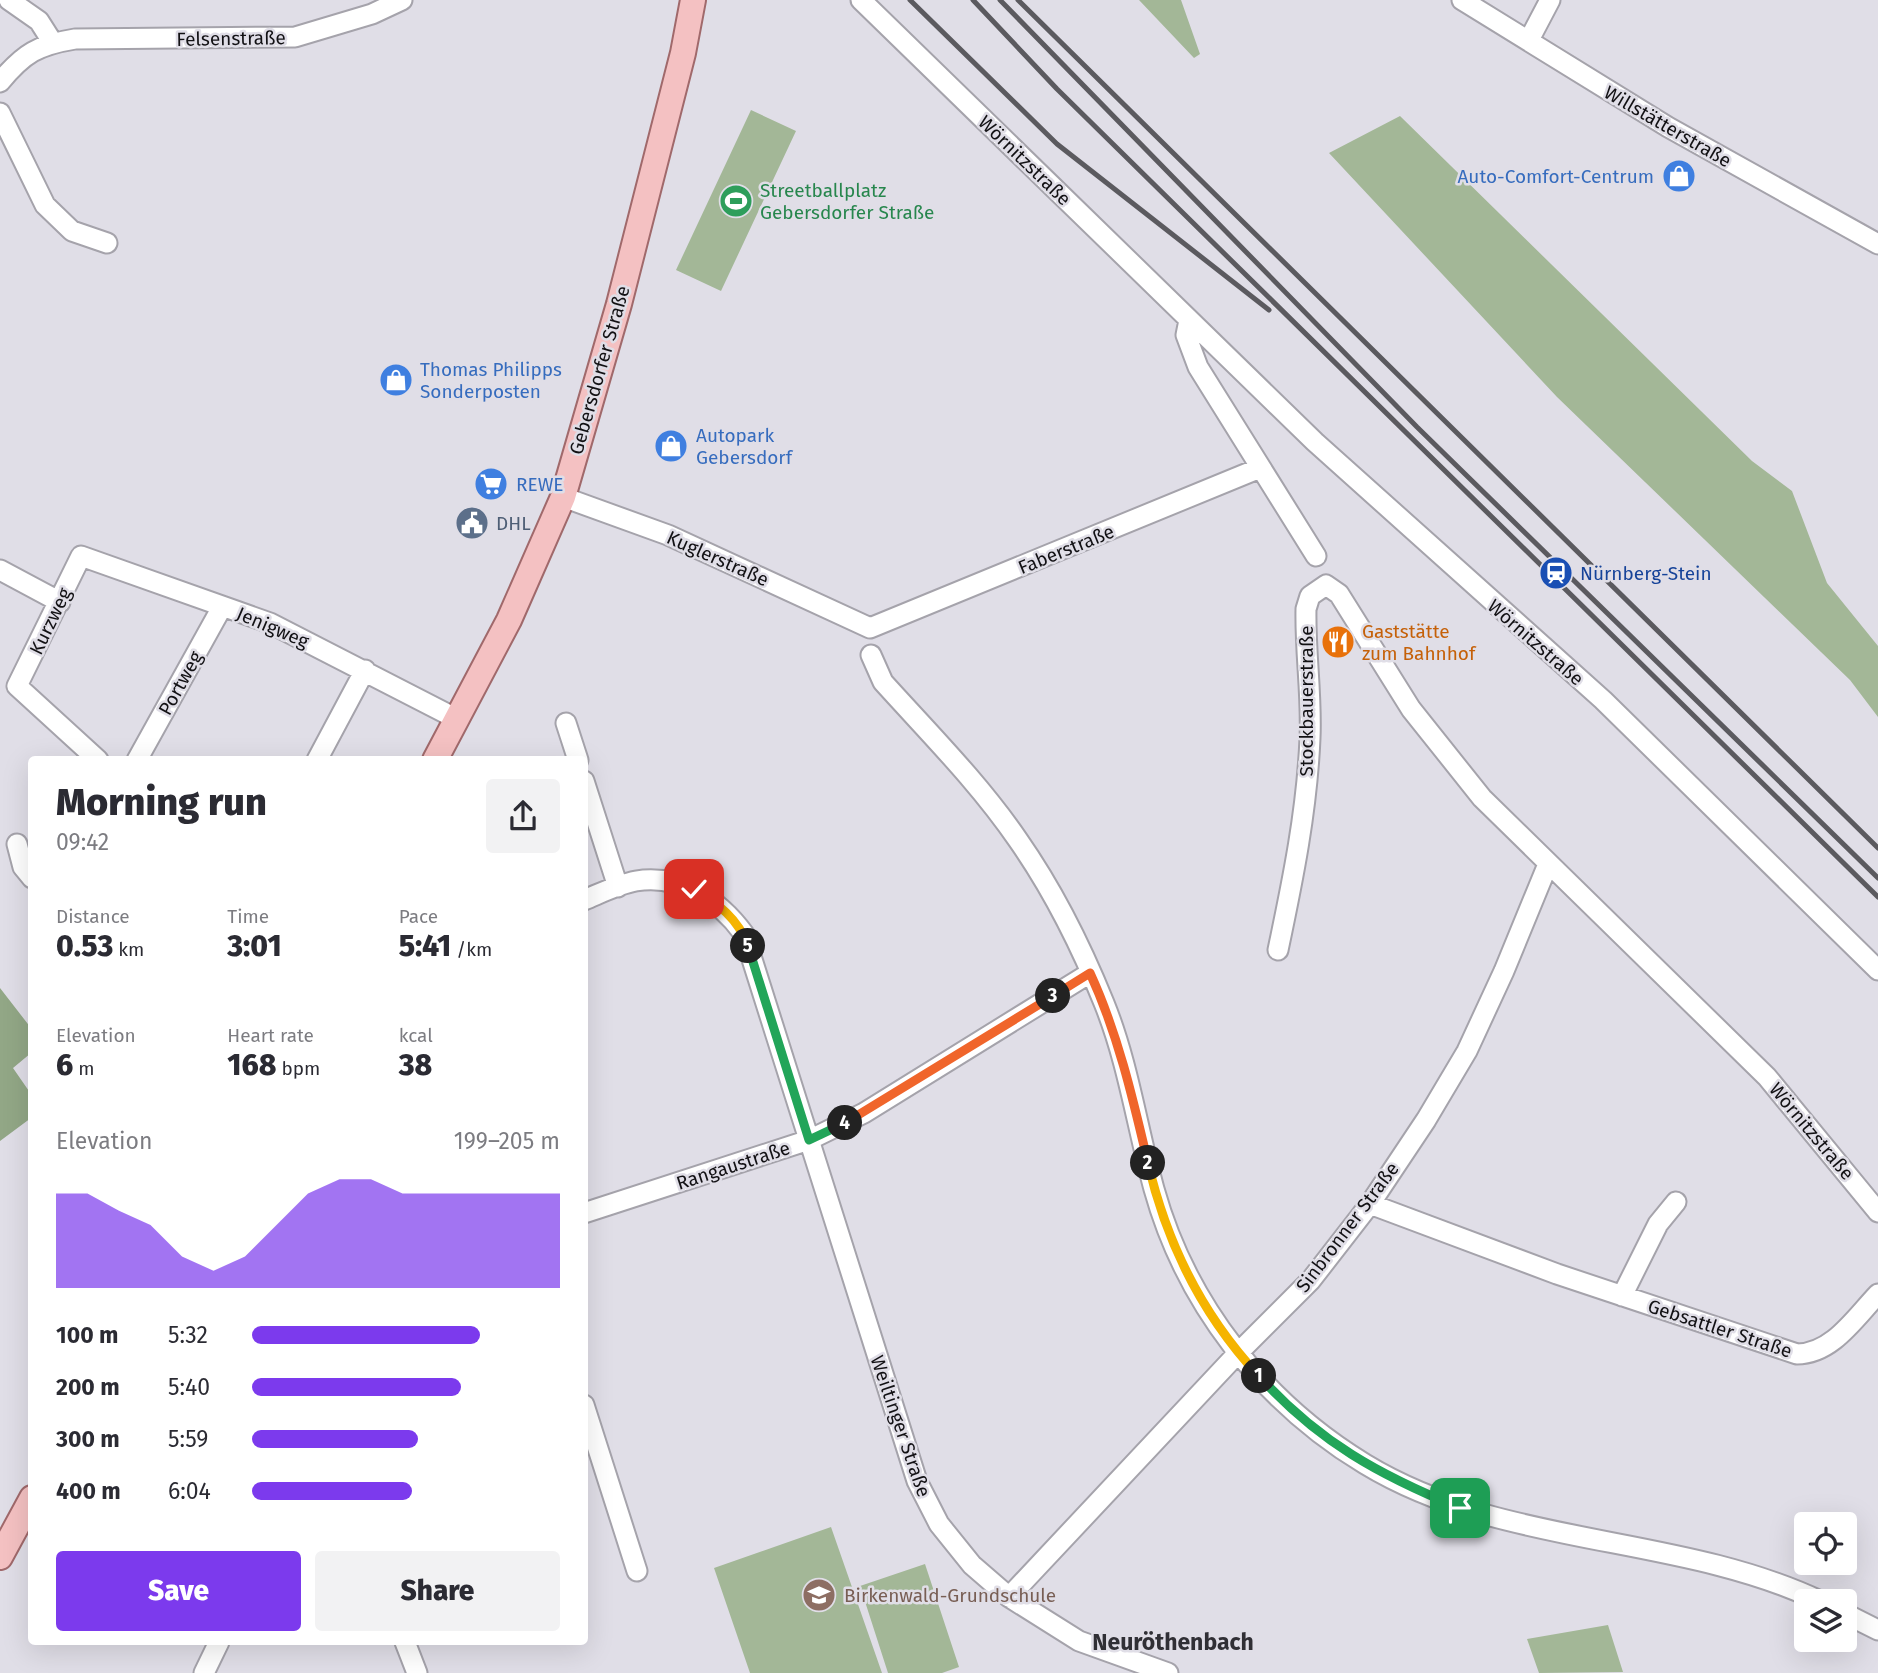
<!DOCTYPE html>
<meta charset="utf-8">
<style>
body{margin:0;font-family:"Fira Sans",sans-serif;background:#f2f2f3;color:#2b2b33;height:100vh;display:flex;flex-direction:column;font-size:26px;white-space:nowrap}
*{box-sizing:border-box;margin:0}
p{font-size:23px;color:#7c7c81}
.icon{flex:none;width:38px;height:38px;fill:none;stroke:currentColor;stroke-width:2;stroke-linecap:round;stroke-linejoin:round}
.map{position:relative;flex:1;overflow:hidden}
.side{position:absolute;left:28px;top:756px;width:560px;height:889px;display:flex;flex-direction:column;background:#fff;border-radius:7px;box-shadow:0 7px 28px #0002}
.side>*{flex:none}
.fabs{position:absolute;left:1794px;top:1512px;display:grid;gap:14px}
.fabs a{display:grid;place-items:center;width:63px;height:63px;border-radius:7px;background:#fff;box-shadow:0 7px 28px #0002;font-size:35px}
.pin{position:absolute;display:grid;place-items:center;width:60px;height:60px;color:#fff;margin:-30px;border-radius:14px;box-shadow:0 4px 10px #0006}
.km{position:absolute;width:35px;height:35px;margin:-18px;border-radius:50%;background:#222;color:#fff;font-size:19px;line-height:35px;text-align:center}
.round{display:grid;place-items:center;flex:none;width:74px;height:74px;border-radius:7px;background:#f2f2f3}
.summary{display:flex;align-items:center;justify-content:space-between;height:119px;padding:0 28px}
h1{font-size:38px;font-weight:800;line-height:52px}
.stats{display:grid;grid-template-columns:repeat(3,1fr);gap:10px;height:119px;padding:7px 28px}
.stats div{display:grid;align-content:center}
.stats b{font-size:30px;font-weight:800}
.stats small{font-size:19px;font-weight:400}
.stats p{font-size:19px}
.chart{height:196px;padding:14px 28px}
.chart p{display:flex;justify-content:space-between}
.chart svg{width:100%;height:126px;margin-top:7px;fill:#7c3aed;opacity:.7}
.cta{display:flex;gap:14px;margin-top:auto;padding:14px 28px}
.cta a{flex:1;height:80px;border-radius:7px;background:#7c3aed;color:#fff;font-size:28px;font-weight:800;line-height:80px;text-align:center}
.cta a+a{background:#f2f2f3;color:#2b2b33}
ul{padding:0 28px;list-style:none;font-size:23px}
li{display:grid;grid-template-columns:112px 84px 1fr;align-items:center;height:52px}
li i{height:18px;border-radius:9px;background:#7c3aed}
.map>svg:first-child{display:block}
.green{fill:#a3b797}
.forest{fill:#92a786}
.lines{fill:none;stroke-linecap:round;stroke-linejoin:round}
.minor-casing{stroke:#a5a3ab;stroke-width:23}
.major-casing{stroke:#a0696b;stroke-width:28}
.minor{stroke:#fff;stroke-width:19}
.major{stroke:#f4c1c2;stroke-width:24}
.rail{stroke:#5b5a5f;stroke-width:5}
.split-1-casing{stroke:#fff;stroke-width:14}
.split-2-casing{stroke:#fff;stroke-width:14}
.split-3-casing{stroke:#fff;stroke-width:14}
.split-4-casing{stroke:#fff;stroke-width:14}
.split-5-casing{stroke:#fff;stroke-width:14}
.split-6-casing{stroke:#fff;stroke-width:14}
.split-1{stroke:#22a559;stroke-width:9}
.split-2{stroke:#f5b400;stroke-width:9}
.split-3{stroke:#f0652b;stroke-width:9}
.split-4{stroke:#f0652b;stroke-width:9}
.split-5{stroke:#22a559;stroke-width:9}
.split-6{stroke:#f5b400;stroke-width:9}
.labels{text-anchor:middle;stroke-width:5;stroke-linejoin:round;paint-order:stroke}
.street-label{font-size:19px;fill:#121114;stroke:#e0dee7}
.shop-label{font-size:19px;fill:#366cbe;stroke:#e0dee7;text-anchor:start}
.leisure-label{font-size:19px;fill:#27864d;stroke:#e0dee7;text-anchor:start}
.service-label{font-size:19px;fill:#4e5e75;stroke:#e0dee7;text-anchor:start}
.transit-label{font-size:19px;fill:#164399;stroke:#e0dee7;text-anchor:start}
.food-label{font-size:19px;fill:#c56008;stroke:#e0dee7;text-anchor:start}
.education-label{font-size:19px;fill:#785e54;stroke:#e0dee7;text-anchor:start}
.quarter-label{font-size:23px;font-weight:bold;fill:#302f35;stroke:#e0dee7}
</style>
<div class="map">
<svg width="1878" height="1673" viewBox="0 0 1878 1673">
<rect width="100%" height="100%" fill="#e0dee7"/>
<!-- green -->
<path class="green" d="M1139 0H1181L1200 54 1194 58Z
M751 110 796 131 721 291 676 270Z
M1400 116 1752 461 1792 491 1827 583 1878 646V717L1850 680 1557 397 1329 153Z
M831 1527 882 1673H750L714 1568Z
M925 1564 959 1667 942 1673H888L860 1586Z
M1608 1625 1623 1672 1539 1673 1527 1639Z"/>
<!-- forest -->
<path class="forest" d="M0 988 31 1028V1053L13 1068 31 1094V1118L0 1141Z"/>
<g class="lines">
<defs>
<path id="minor" d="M9 0 39 21 53 43
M861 0 1315 442 1603 700 1878 970
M1462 0 1668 127 1878 244
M1529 40 1550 0
M0 82C24 53 38 45 75 39L295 37 372 14 402 0
M0 113 45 205 72 231 107 243
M1189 320 1186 335 1198 367 1316 556
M563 497 668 535 870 628 1260 468
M0 570 60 602
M871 655 883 682C929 733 979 783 1018 840 1053 890 1081 946 1104 1003 1128 1062 1137 1127 1154 1189 1186 1304 1263 1402 1365 1464 1503 1548 1676 1533 1820 1601
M566 723 578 760
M98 760 17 686 81 556 270 623 457 719
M137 760 222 607
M317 760 365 670
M584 781 618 887
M17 844 23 867 32 878
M584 900C601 893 619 884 636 881 681 874 719 900 744 934L917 1481 939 1524 972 1565 1009 1597 1079 1641 1168 1673
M1278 950C1293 879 1307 810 1310 738 1312 695 1305 652 1306 609L1310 596 1326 585 1339 594 1411 709 1482 798 1767 1077 1878 1212
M1370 1204 1557 1274 1797 1354C1832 1354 1855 1318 1878 1294
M584 1213 809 1140 864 1113 1090 973
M1622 1296 1658 1224 1676 1202
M584 1405 637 1571
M1009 1597 1238 1353 1311 1280 1370 1204 1426 1120 1467 1051 1504 971 1548 864
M1844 1613 1878 1630
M405 1642 417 1673
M204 1673 219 1642"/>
<path id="major" d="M435 760 509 620 563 497 619 304 683 53 693 0
M0 1557 32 1498"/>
</defs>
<!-- minor casing -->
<use href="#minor" class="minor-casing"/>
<!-- major casing -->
<use href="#major" class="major-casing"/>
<!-- minor -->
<use href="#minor" class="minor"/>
<!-- major -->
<use href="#major" class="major"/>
<!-- rail -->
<path class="rail" d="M910 0 1057 144 1269 310
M973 0 1057 89 1878 897
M1000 0 1417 427 1878 878
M1018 0 1878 848"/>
</g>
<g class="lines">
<defs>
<path id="split-1" d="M1259 1376C1319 1442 1379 1475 1460 1508"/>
<path id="split-2" d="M1148 1163C1167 1245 1202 1315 1259 1376"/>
<path id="split-3" d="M1053 996 1090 973C1118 1034 1133 1099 1148 1163"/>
<path id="split-4" d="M845 1123 1053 996"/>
<path id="split-5" d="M748 946 809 1140 845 1123"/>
<path id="split-6" d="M694 889C718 904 738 918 748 946"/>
</defs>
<!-- split-1 casing -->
<use href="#split-1" class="split-1-casing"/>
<!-- split-2 casing -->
<use href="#split-2" class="split-2-casing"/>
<!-- split-3 casing -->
<use href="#split-3" class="split-3-casing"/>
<!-- split-4 casing -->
<use href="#split-4" class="split-4-casing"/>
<!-- split-5 casing -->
<use href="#split-5" class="split-5-casing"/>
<!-- split-6 casing -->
<use href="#split-6" class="split-6-casing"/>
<!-- split-1 -->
<use href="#split-1" class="split-1"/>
<!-- split-2 -->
<use href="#split-2" class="split-2"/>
<!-- split-3 -->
<use href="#split-3" class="split-3"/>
<!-- split-4 -->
<use href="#split-4" class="split-4"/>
<!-- split-5 -->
<use href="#split-5" class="split-5"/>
<!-- split-6 -->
<use href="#split-6" class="split-6"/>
</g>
<!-- icons -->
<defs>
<symbol id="shop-disc" viewBox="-11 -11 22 22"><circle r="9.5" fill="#3f7fe0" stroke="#e0dee7"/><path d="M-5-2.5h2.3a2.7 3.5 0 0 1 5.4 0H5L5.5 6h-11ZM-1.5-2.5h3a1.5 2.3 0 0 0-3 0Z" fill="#fff"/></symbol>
<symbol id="stadium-disc" viewBox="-11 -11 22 22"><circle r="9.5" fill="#2e9e5b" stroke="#e0dee7"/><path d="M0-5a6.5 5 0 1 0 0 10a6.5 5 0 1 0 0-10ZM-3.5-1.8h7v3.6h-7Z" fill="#fff"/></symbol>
<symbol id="supermarket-disc" viewBox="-11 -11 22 22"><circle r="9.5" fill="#3f7fe0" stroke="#e0dee7"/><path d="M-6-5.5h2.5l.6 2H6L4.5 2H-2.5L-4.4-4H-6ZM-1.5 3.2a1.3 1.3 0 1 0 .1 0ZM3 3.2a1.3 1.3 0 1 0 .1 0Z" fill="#fff"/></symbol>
<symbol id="civic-disc" viewBox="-11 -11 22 22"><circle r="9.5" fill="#5c6f8a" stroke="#e0dee7"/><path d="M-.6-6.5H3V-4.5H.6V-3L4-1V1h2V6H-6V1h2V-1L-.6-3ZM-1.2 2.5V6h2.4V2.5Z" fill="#fff"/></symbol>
<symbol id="station-disc" viewBox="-11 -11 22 22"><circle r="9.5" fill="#1a4fb4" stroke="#e0dee7"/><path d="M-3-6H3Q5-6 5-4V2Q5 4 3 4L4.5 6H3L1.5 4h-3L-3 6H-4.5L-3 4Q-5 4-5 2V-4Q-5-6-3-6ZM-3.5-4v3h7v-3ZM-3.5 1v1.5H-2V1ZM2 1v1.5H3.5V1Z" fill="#fff"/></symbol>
<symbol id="restaurant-disc" viewBox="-11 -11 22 22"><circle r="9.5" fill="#e8710a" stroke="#e0dee7"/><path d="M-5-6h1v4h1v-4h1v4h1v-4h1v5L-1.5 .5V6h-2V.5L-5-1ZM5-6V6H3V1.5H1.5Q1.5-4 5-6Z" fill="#fff"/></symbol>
<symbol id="school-disc" viewBox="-11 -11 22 22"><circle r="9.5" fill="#8d6e63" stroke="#e0dee7"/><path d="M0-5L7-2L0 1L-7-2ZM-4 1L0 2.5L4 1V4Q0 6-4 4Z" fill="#fff"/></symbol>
</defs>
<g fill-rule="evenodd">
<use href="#shop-disc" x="1660" y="157" width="38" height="38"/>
<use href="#stadium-disc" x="717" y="182" width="38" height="38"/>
<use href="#shop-disc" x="377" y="361" width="38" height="38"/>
<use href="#shop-disc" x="652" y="427" width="38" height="38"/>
<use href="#supermarket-disc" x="472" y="465" width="38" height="38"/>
<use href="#civic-disc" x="453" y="504" width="38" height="38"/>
<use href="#station-disc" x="1537" y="554" width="38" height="38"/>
<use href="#restaurant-disc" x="1319" y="623" width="38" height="38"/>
<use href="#school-disc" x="800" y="1576" width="38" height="38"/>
</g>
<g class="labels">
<!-- street labels -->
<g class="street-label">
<text transform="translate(231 38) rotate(-1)" y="7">Felsenstraße</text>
<text transform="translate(1668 126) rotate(30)" y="7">Willstätterstraße</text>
<text transform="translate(1025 160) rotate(44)" y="7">Wörnitzstraße</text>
<text transform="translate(599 370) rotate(-74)" y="7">Gebersdorfer Straße</text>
<text transform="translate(1066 549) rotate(-22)" y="7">Faberstraße</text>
<text transform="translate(718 558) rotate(24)" y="7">Kuglerstraße</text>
<text transform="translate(50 621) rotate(-64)" y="7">Kurzweg</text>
<text transform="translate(273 627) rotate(23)" y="7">Jenigweg</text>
<text transform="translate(1536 642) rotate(41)" y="7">Wörnitzstraße</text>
<text transform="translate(180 683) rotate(-61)" y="7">Portweg</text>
<text transform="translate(1306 701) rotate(-90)" y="7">Stockbauerstraße</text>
<text transform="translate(1812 1131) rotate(50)" y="7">Wörnitzstraße</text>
<text transform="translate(733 1165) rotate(-18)" y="7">Rangaustraße</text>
<text transform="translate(1347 1227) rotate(-53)" y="7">Sinbronner Straße</text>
<text transform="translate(1720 1328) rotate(18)" y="7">Gebsattler Straße</text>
<text transform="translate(901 1426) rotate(71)" y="7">Weiltinger Straße</text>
</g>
<!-- shop labels -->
<g class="shop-label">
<text x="1654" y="183" text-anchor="end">Auto-Comfort-Centrum</text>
<text x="420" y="376">Thomas Philipps<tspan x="420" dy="22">Sonderposten</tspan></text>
<text x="696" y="442">Autopark<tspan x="696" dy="22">Gebersdorf</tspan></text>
<text x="516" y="491">REWE</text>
</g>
<!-- leisure labels -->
<g class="leisure-label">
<text x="760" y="197">Streetballplatz<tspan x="760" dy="22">Gebersdorfer Straße</tspan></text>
</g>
<!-- service labels -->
<g class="service-label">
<text x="496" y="530">DHL</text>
</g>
<!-- transit labels -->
<g class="transit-label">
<text x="1580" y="580">Nürnberg-Stein</text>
</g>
<!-- food labels -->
<g class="food-label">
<text x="1362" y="638">Gaststätte<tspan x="1362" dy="22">zum Bahnhof</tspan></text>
</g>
<!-- education labels -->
<g class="education-label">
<text x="844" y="1602">Birkenwald-Grundschule</text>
</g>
<!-- quarter labels -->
<g class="quarter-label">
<text x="1173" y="1650">Neuröthenbach</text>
</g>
</g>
</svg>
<div class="fabs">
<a><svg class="icon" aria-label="locate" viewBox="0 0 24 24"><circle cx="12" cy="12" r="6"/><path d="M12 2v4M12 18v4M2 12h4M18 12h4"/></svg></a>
<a><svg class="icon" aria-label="layers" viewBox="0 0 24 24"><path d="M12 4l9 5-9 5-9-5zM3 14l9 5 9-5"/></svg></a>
</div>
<div class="pin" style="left:1460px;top:1508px;background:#1e9e55"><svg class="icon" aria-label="arrive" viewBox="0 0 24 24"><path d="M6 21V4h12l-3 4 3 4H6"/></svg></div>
<div class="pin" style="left:694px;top:889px;background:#d93025"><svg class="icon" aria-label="check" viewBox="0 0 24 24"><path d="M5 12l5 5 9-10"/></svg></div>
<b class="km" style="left:1259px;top:1376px">1</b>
<b class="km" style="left:1148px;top:1163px">2</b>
<b class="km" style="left:1053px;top:996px">3</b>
<b class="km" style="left:845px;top:1123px">4</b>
<b class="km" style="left:748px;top:946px">5</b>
<section class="side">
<div class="summary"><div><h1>Morning run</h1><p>09:42</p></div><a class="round"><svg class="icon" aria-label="share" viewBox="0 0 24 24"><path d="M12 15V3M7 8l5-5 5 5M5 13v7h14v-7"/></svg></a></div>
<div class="stats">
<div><p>Distance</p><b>0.53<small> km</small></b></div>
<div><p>Time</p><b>3:01</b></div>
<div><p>Pace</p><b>5:41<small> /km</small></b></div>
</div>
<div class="stats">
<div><p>Elevation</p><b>6<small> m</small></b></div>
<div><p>Heart rate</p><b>168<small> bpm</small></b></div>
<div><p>kcal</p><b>38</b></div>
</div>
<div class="chart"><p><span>Elevation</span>199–205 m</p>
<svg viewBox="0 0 160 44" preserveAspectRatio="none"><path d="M0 44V11L10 11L20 17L30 22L40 33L50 38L60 33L70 22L80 11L90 6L100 6L110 11L120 11L130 11L140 11L150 11L160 11V44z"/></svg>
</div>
<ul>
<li><b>100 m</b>5:32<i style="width:74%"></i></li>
<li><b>200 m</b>5:40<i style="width:68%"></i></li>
<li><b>300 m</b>5:59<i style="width:54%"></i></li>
<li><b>400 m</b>6:04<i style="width:52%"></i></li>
</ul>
<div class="cta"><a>Save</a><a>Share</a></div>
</section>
</div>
